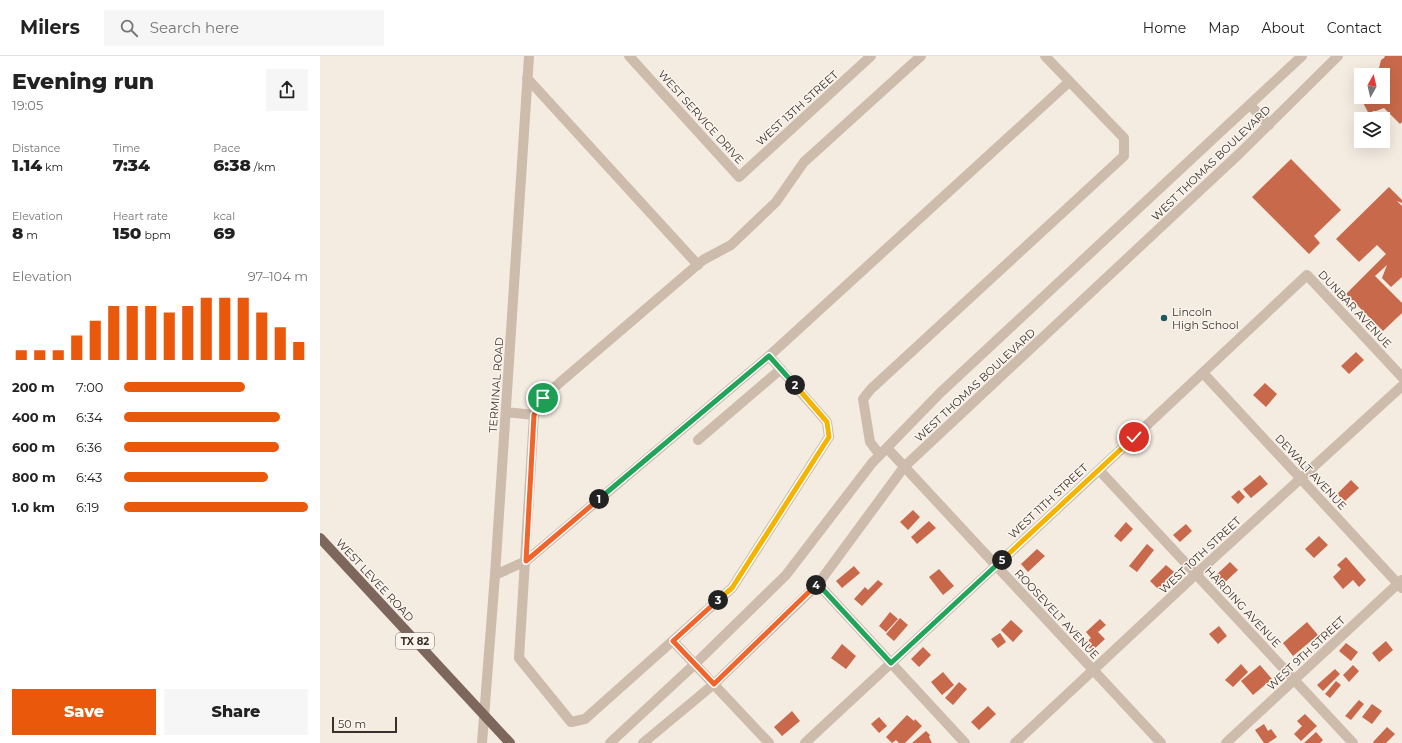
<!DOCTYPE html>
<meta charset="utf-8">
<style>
body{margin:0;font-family:Montserrat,sans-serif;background:#f6f6f6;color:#222;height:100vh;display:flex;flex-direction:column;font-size:15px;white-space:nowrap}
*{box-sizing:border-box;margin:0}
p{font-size:13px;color:#767676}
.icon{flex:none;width:22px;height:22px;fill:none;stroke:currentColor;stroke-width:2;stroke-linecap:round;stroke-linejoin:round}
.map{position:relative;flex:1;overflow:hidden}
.panel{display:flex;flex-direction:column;background:#fff;width:320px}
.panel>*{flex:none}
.needle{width:26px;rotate:8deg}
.buttons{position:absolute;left:1034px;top:12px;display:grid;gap:8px}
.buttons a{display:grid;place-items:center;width:36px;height:36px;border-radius:0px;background:#fff;box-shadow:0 4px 16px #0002;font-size:20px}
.scale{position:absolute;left:12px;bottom:10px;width:65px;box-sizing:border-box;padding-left:4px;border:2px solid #3b302b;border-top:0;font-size:11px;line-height:14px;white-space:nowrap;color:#3b302b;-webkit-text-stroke:3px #fbf5ee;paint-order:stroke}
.pin{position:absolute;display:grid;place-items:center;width:34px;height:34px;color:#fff;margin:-17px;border:2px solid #fff;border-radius:50%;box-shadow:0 1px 4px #0007}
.km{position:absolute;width:20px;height:20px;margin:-10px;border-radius:50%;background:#222;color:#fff;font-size:11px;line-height:20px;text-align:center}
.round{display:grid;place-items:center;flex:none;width:42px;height:42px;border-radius:0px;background:#f6f6f6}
.summary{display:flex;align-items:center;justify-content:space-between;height:68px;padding:0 12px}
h1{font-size:22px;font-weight:800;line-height:30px}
.stats{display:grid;grid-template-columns:repeat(3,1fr);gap:6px;height:68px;padding:4px 12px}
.stats div{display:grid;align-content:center}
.stats b{font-size:17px;font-weight:800}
.stats small{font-size:11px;font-weight:400}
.stats p{font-size:11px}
.chart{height:112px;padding:8px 12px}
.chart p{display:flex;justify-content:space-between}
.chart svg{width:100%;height:72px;margin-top:4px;stroke:#ea580c;stroke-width:6}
.button{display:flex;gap:8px;margin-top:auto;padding:8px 12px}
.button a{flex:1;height:46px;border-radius:0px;background:#ea580c;color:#fff;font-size:16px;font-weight:800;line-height:46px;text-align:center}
.button a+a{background:#f6f6f6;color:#222}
ul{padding:0 12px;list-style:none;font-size:13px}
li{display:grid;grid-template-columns:64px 48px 1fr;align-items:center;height:30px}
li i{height:10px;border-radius:5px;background:#ea580c}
header{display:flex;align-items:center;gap:24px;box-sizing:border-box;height:56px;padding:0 20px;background:#fff;border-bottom:1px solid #e0e0e0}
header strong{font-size:19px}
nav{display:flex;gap:22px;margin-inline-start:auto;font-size:14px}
.search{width:280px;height:36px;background:#f6f6f6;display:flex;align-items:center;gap:10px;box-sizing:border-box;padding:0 14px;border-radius:0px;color:#767676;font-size:15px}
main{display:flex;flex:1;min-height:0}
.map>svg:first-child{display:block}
.building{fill:#c8694b}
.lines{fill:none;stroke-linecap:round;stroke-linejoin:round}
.minor{stroke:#cdbbac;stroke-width:10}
.major{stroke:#7d675c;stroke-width:10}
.split-1-casing{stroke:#fff;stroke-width:8}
.split-2-casing{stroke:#fff;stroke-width:8}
.split-3-casing{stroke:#fff;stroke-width:8}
.split-4-casing{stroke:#fff;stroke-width:8}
.split-5-casing{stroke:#fff;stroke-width:8}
.split-6-casing{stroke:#fff;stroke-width:8}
.split-1{stroke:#f0652b;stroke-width:5}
.split-2{stroke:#22a559;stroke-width:5}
.split-3{stroke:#f5b400;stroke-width:5}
.split-4{stroke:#f0652b;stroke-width:5}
.split-5{stroke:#22a559;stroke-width:5}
.split-6{stroke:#f5b400;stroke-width:5}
.poi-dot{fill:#1f5a5e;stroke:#fbf5ee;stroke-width:1.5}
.labels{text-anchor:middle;stroke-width:3;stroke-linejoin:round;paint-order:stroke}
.shield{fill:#fbf5ee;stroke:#756b66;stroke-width:1}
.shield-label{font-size:10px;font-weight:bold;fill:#3b302b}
.street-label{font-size:11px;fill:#3b302b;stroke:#fbf5ee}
.poi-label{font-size:11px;fill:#3b302b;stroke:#fbf5ee;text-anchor:start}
</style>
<header>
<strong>Milers</strong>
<div class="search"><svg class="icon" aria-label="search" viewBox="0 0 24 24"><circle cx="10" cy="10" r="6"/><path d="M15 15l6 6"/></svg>Search here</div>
<nav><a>Home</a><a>Map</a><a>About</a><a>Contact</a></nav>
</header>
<main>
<section class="panel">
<div class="summary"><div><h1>Evening run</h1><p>19:05</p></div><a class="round"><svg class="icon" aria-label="share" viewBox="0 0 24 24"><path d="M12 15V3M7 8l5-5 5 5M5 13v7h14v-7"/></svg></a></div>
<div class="stats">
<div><p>Distance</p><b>1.14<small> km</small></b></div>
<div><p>Time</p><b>7:34</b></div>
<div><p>Pace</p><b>6:38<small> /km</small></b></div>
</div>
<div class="stats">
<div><p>Elevation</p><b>8<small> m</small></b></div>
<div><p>Heart rate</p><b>150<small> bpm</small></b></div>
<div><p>kcal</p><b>69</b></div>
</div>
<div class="chart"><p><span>Elevation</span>97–104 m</p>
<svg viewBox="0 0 160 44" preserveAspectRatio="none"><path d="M5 44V38M15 44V38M25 44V38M35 44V29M45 44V20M55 44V11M65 44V11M75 44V11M85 44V15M95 44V11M105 44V6M115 44V6M125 44V6M135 44V15M145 44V24M155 44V33"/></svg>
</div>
<ul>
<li><b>200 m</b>7:00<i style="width:66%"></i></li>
<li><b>400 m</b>6:34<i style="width:85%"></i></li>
<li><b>600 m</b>6:36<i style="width:84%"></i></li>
<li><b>800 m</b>6:43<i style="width:78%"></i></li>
<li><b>1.0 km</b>6:19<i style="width:100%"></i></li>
</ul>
<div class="button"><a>Save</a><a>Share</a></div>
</section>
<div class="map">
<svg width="1082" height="687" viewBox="0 0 1082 687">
<rect width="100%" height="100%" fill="#f4ebe1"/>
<!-- building -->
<path class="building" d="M1065 0H1082V66L1080 68 1064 52 1056 55H1052L1057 60 1049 58 1041 43 1043 41H1063V19H1047L1051 15 1058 16 1061 4 1064 2Z
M971 103 1021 154 994 180 1000 187 989 198 932 141Z
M1069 131 1082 144V147L1077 145 1082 150V221L1071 231 1062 222 1067 209 1055 220 1082 247V257L1063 275 1026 238 1066 198 1057 189 1039 206 1016 183Z
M1036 296 1044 304 1029 318 1021 310Z
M945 327 957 338 946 351 933 339Z
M940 419 948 428 931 442 923 433Z
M1031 424 1039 432 1025 445 1017 438Z
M919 434 925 441 918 448 911 441Z
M593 454 600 461 588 474 580 466Z
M609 465 616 472 597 488 591 481Z
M806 466 813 473 801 486 794 480Z
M866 468 872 475 860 486 853 479Z
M999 480 1008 489 994 502 985 493Z
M827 488 834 494 817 516 809 510Z
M717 493 725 500 708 516 701 508Z
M1026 501 1046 524 1039 531 1033 524 1023 533 1013 521 1021 513 1017 509Z
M910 506 918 514 901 530 893 522Z
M846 509 854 516 838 533 830 525Z
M534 510 540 517 522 532 516 525Z
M619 513 634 530 623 539 609 521Z
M558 524 563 528 542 550 534 543 545 531 548 534Z
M570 556 578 563 566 576 559 570Z
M580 562 588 569 574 585 566 578Z
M780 563 786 569 778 576 785 583 772 595 765 587 771 582 766 576Z
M691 564 703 575 693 586 681 574Z
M987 566 998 579 973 600 963 587Z
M899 570 907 580 898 588 889 578Z
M680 577 686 586 678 592 671 583Z
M1066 585 1073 594 1059 606 1052 597Z
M1026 587 1038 596 1031 605 1019 595Z
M522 588 536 600 526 613 511 602Z
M603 591 611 599 599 611 591 603Z
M921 608 928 616 913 631 905 624Z
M940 609 952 623 933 639 921 625Z
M1033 609 1039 615 1029 626 1023 619Z
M1015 613 1020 618 1003 635 997 629Z
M623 616 634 629 622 639 611 626Z
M1016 625 1021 629 1010 642 1005 638Z
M639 626 647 633 633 649 625 642Z
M1039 644 1044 648 1031 664 1025 660Z
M1052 648 1062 655 1052 668 1042 661Z
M668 650 676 658 659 674 651 666Z
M472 655 480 665 462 680 454 671Z
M985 658 997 670 981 685 974 678 982 670 977 665Z
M587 659 594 665 595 663 602 670 585 687H579L576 684 572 687 566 681Z
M559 661 567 670 559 677 551 668Z
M944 668 948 675 951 673 957 681 948 687H944L935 674Z
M1067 671 1075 678 1066 687H1054L1053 686Z
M606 675 610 679 609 681 612 687H592Z
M996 676 1003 684 1000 687H984Z"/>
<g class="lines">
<!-- minor -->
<path class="minor" d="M309 0 419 121 551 0
M207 22 378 209
M930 49 949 69
M449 300 507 366 509 381 412 532 265 663 251 666 199 602 214 359 223 341 383 204 411 189 456 146 484 106 601 0
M883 317 1082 532
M186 356 214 359
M378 384 461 313
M567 392 841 687
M560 399 550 386 543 343 551 333 804 100V82L725 0
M779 414 1033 687
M175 519 206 505 449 300 749 26
M498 528 645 687
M353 585 449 687
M162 687 175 519 209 0
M290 687 375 608 466 519 552 407 620 337 982 0
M323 687 394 628 498 528 584 411 920 97 1018 0
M485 687 779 414 987 219 1082 321
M695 687 876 518 1082 330
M906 687 1082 524"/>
<!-- major -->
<path class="major" d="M0 482 190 687"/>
</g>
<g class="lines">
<defs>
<path id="split-1" d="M223 342 214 359 206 505 279 443"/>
<path id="split-2" d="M279 443 449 300 475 329"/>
<path id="split-3" d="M398 544 412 532 509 381 507 366 475 329"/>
<path id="split-4" d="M398 544 353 585 394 628 496 529"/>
<path id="split-5" d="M496 529 498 528 571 607 682 504"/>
<path id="split-6" d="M682 504 814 381"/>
</defs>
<!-- split-1 casing -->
<use href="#split-1" class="split-1-casing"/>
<!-- split-2 casing -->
<use href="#split-2" class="split-2-casing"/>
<!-- split-3 casing -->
<use href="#split-3" class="split-3-casing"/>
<!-- split-4 casing -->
<use href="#split-4" class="split-4-casing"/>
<!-- split-5 casing -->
<use href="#split-5" class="split-5-casing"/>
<!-- split-6 casing -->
<use href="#split-6" class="split-6-casing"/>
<!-- split-1 -->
<use href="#split-1" class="split-1"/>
<!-- split-2 -->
<use href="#split-2" class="split-2"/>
<!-- split-3 -->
<use href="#split-3" class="split-3"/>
<!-- split-4 -->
<use href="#split-4" class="split-4"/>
<!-- split-5 -->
<use href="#split-5" class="split-5"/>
<!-- split-6 -->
<use href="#split-6" class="split-6"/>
</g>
<!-- markers -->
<circle class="poi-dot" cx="844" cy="262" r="4"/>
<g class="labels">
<!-- shield labels -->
<rect class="shield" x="76" y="577" width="38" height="16" rx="3"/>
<g class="shield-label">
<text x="95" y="589">TX 82</text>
</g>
<!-- street labels -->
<g class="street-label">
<text transform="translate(477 52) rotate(-42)" y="4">WEST 13TH STREET</text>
<text transform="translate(381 61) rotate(48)" y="4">WEST SERVICE DRIVE</text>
<text transform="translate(891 107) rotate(-44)" y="4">WEST THOMAS BOULEVARD</text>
<text transform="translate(1035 253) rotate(47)" y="4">DUNBAR AVENUE</text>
<text transform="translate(176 329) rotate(-86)" y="4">TERMINAL ROAD</text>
<text transform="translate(655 329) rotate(-43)" y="4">WEST THOMAS BOULEVARD</text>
<text transform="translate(991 416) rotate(47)" y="4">DEWALT AVENUE</text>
<text transform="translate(728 445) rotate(-43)" y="4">WEST 11TH STREET</text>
<text transform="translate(880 499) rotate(-43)" y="4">WEST 10TH STREET</text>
<text transform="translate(55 524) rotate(47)" y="4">WEST LEVEE ROAD</text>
<text transform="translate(923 551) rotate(47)" y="4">HARDING AVENUE</text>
<text transform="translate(737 558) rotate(47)" y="4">ROOSEVELT AVENUE</text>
<text transform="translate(986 597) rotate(-43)" y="4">WEST 9TH STREET</text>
</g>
<!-- poi labels -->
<g class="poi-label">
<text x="852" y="260">Lincoln<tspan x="852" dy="13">High School</tspan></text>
</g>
</g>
</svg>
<div class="buttons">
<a><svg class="needle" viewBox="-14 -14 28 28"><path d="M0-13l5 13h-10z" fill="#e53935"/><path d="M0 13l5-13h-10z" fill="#767676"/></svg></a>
<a><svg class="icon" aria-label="layers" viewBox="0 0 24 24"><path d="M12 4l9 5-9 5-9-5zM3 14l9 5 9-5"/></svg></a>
</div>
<div class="scale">50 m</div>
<div class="pin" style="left:223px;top:342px;background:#1e9e55"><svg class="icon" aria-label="arrive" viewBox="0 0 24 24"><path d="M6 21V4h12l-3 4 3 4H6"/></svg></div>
<div class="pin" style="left:814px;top:381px;background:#d93025"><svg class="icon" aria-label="check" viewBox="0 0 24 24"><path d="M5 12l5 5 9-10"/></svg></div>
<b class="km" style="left:279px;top:443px">1</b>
<b class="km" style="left:475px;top:329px">2</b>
<b class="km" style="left:398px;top:544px">3</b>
<b class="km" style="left:496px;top:529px">4</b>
<b class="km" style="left:682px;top:504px">5</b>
</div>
</main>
